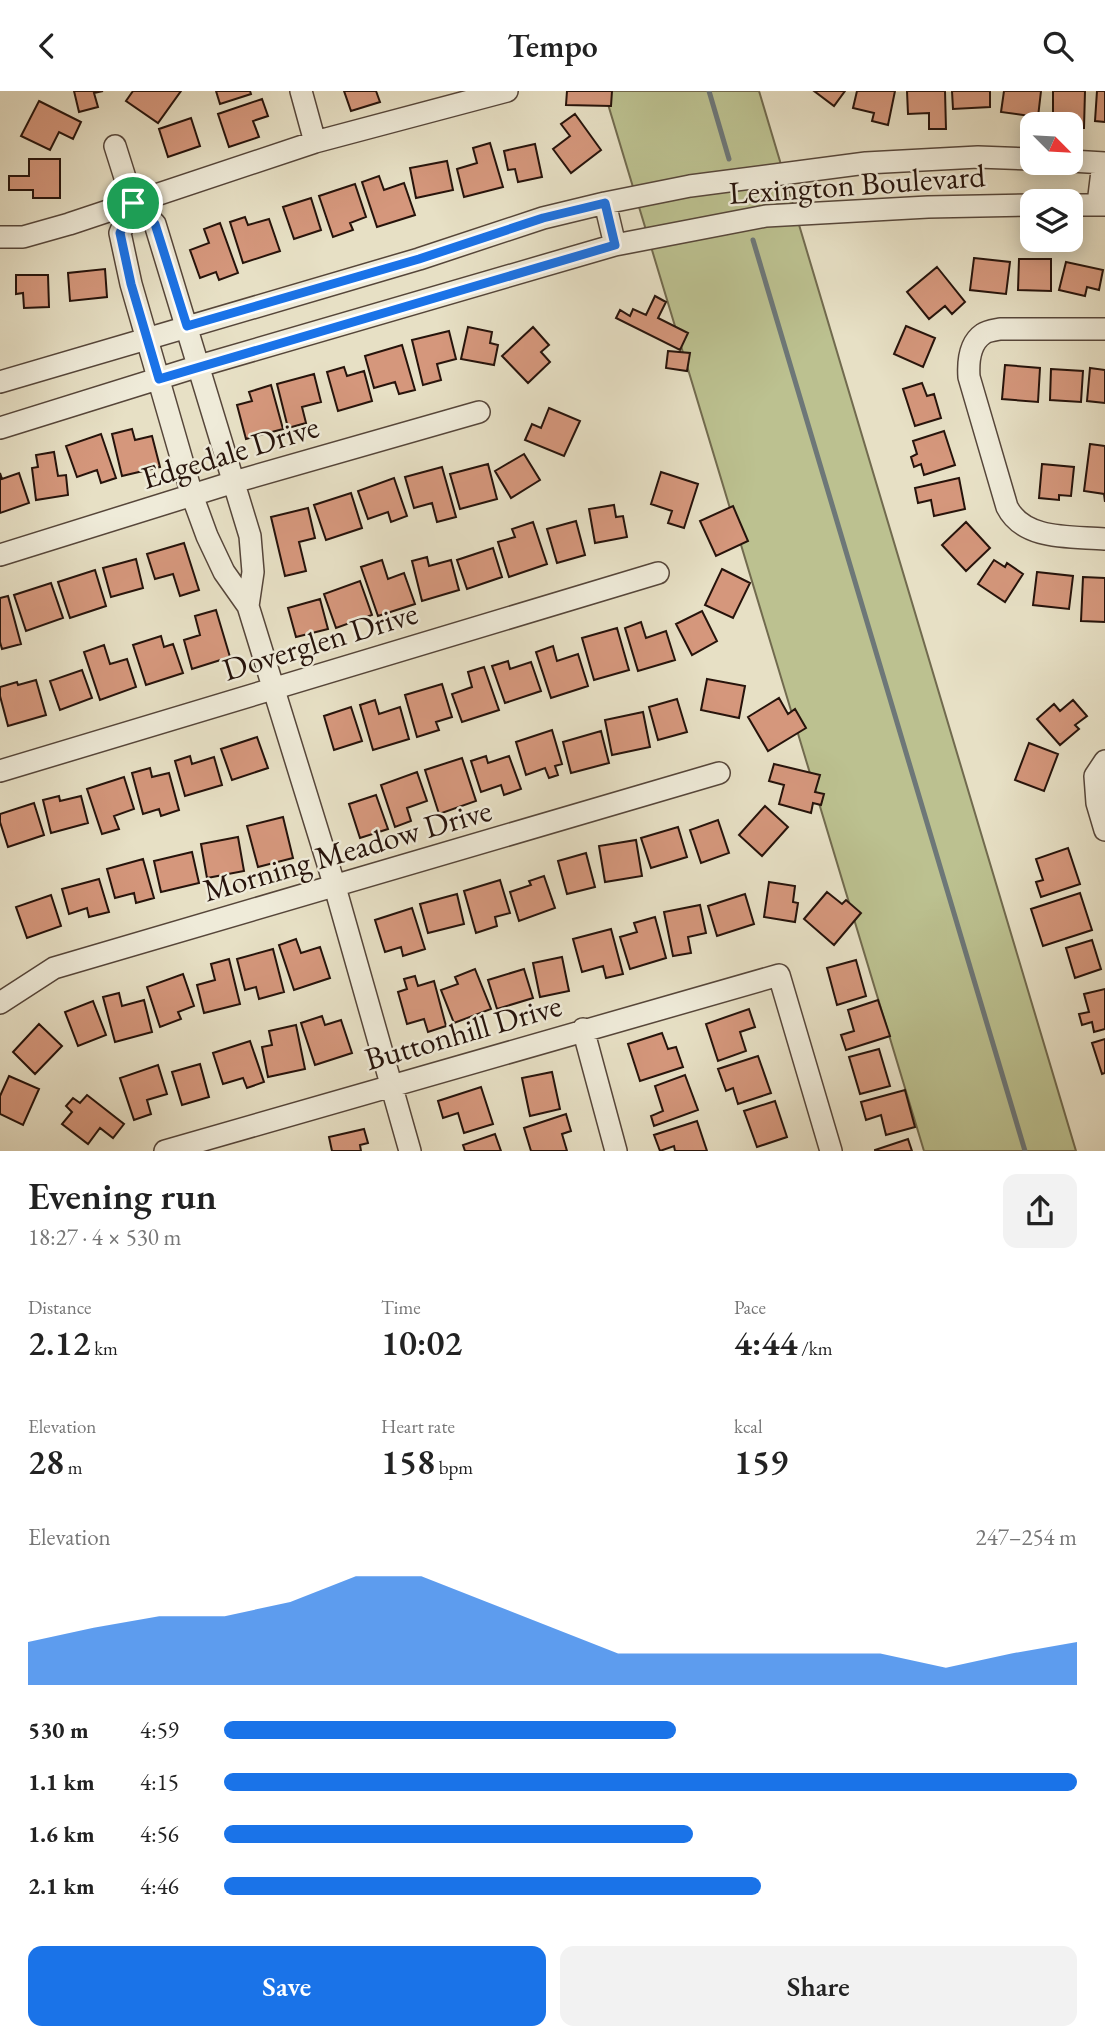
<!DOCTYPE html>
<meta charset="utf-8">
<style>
body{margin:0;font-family:"EB Garamond",serif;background:#f2f2f2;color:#222;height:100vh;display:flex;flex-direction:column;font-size:26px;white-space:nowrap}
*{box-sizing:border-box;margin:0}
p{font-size:23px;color:#767676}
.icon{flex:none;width:38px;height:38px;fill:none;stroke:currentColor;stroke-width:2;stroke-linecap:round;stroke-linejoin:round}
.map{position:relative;height:1060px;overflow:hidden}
.drawer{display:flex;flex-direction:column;background:#fff;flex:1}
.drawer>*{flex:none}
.needle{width:46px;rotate:114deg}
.buttons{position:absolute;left:1020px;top:21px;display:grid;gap:14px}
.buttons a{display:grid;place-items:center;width:63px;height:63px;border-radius:14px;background:#fff;box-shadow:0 4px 18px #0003;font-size:35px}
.pin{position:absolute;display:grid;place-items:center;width:60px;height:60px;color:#fff;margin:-30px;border:4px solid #fff;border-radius:50%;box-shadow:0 2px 7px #0007}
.round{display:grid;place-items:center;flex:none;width:74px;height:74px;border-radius:14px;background:#f2f2f2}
.summary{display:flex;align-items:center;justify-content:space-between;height:119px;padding:0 28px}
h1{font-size:38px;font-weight:600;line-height:52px}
.figures{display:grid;grid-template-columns:repeat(3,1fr);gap:10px;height:119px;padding:7px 28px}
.figures div{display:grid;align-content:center}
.figures b{font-size:35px;font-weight:600}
.figures small{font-size:19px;font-weight:400}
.figures p{font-size:19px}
.chart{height:196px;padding:14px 28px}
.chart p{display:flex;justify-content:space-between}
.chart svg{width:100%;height:126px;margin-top:7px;fill:#1a73e8;opacity:.7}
.action{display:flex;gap:14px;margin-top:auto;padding:14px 28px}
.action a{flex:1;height:80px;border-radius:14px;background:#1a73e8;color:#fff;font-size:28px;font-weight:600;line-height:80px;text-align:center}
.action a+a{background:#f2f2f2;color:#222}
ul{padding:0 28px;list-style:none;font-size:23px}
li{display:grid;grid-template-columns:112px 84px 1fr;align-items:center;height:52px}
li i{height:18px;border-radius:9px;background:#1a73e8}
header{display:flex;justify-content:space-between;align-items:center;height:91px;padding:0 28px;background:#fff;font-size:32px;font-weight:600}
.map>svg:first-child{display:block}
.green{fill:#bcc190;stroke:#716a4e;stroke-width:2}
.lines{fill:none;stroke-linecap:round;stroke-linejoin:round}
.stream{stroke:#6d7778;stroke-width:5}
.building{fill:#d5977c;stroke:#26130b;stroke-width:2}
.minor-casing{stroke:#56463a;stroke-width:24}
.minor{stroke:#efebd9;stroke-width:21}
.route-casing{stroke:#fff;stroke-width:14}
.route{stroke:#1a73e8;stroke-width:9}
.labels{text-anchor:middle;stroke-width:5;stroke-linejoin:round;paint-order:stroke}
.street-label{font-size:32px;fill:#26130b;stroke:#efebd9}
</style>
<header><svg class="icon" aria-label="back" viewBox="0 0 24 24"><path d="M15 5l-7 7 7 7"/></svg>Tempo<svg class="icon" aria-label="search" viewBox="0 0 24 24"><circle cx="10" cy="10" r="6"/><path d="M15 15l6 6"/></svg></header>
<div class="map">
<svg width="1105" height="1060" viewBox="0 0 1105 1060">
<rect width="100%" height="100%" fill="#e7e0c5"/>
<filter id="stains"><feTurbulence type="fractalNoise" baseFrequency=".00286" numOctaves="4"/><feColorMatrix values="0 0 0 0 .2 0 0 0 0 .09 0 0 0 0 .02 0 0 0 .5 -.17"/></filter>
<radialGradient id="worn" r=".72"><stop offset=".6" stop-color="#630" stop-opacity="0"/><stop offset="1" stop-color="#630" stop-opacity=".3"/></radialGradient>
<!-- green -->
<path class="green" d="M604 0H759L1076 1060H924Z"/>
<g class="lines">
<!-- stream -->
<path class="stream" d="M709 0 729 68
M753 149 1025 1060"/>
</g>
<!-- building -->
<path class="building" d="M74 0H103L94 2 98 16 79 21Z
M133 0H181L158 32 126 10Z
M216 0H250L251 3 220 13Z
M344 0H376L380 11 351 20Z
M567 0H612L611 15 566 14Z
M814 0H845L834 15Z
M857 0H895L888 34 872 30 874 22 853 17Z
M907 0H945L946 38H929V22L908 23Z
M952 0H990V16L953 18Z
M1004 0H1041L1038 26 1001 21Z
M1053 0H1085L1084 37H1071V33H1053Z
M1097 0H1105V31L1095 30Z
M262 8 268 25 253 30 259 46 229 56 218 23Z
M39 10 81 31 73 48 59 41 50 59 21 45Z
M575 23 601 59 571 82 553 58 570 45 561 33Z
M191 27 200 55 168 66 159 38Z
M490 52 503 96 464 106 457 78 477 72 473 57Z
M535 53 542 86 518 91 515 78 508 79 504 60Z
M29 68H60V107H33V99H9V85H29Z
M447 70 453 99 416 107 410 77Z
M379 85 384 99 404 92 415 124 377 136 362 91Z
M355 93 366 126 350 132 353 139 333 146 319 105Z
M311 107 321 139 294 148 283 116Z
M245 126 248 134 269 128 280 160 243 172 230 131Z
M220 132 238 182 219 189 216 181 200 187 190 159 209 152 204 138Z
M974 167 1010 171 1006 203 970 199Z
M1019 168H1051V200L1018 199Z
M1066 171 1103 179 1099 199 1087 196 1085 205 1059 199Z
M937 176 965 211 952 223 945 215 929 228 907 201Z
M105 178 107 206 70 210 68 182Z
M16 184H48L49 216 24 217 23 202 16 203Z
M655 205 666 211 658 227 688 242 680 259 616 227 620 219 630 225 633 218 646 224Z
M906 235 935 247 923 276 894 263Z
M468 236 492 241 490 252 498 254 494 274 461 268Z
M533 236 549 254 541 261 550 271 528 292 502 265Z
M449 240 456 268 437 273 441 289 423 294 412 249Z
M402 254 415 299 399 303 395 291 374 297 365 265Z
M668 260 690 262 687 280 666 277Z
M1005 274 1040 277 1038 311 1002 308Z
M344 276 347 285 364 280 372 310 338 320 327 281Z
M1090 277 1105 279V312L1087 310Z
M1051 278 1083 280 1081 311 1050 309Z
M314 283 321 311 302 316 306 332 288 337 277 293Z
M922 292 927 305 934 303 941 327 915 335 903 298Z
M271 294 283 338 246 348 237 314 252 310 249 301Z
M549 317 580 330 564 365 525 349 532 333 541 337Z
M132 338 135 349 152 345 160 376 122 385 112 343Z
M944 340 955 374 924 384 921 373 914 376 911 366 917 363 913 350Z
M101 343 116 387 101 392 97 379 77 386 66 355Z
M1090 353 1105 355V411L1104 403 1084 400Z
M54 361 58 385 66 384 68 404 36 409 32 377 38 376 36 364Z
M524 363 540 389 511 407 495 380Z
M488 373 497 408 460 418 450 383Z
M1042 373 1074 376 1071 405 1059 404V409L1039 407Z
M442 376 456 426 437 431 432 412 414 417 405 386Z
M661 381 698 393 684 437 668 432 672 420 651 413Z
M0 382 2 388 19 382 29 412 0 422Z
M394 387 407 425 391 431 388 421 368 428 358 400Z
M959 387 965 418 934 425 931 409 918 412 915 397Z
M351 402 362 437 326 449 314 414Z
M614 414 616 426 623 425 627 446 595 452 589 418Z
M733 415 748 450 716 465 700 430Z
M308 417 315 447 299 451 306 480 285 485 271 426Z
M576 430 585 464 557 472 547 438Z
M533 431 547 473 509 486 498 451 515 446 512 438Z
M966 431 990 457 966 480 942 454Z
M184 452 199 499 180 505 173 483 155 488 147 463Z
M493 457 502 486 467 498 457 469Z
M427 466 429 475 451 469 459 499 422 510 412 470Z
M136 468 143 497 111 506 103 477Z
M382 469 388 488 404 482 415 513 378 525 361 476Z
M994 469 1005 476 1007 472 1023 483 1005 511 978 493Z
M722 478 750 492 733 527 705 514Z
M95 479 106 515 70 527 58 491Z
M1037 481 1073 485 1069 518 1033 514Z
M1083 486 1105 487V531L1081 530Z
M360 490 372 524 336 537 324 503Z
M51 492 63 527 26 540 14 504Z
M8 505 21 553 2 558 0 551V507Z
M320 508 328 538 296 546 288 517Z
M216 519 230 566 192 578 184 549 200 544 195 525Z
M702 520 717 550 692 564 676 533Z
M641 531 646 547 666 540 675 569 638 580 625 537Z
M617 537 629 579 594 589 582 547Z
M161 545 164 556 173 553 183 582 146 594 133 554Z
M104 554 110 573 127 568 136 596 100 609 84 561Z
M553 555 557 570 578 563 588 595 551 607 536 561Z
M508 570 510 578 531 571 541 600 505 612 492 575Z
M484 576 499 619 462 631 452 603 472 596 468 581Z
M82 579 92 607 60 619 50 590Z
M707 588 745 595 739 627 701 619Z
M36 589 46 624 8 635 0 605V596L17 591 18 594Z
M442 593 452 626 436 631 439 639 417 646 405 604Z
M779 607 788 623 795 618 806 637 768 660 748 626Z
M677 608 687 641 658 649 649 616Z
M375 609 379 623 400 616 409 648 373 659 360 614Z
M1073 609 1087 625 1075 634 1079 638 1060 654 1037 628 1054 613 1060 620Z
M351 616 362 650 334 659 324 625Z
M643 621 650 656 612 664 605 629Z
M552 639 562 673 555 675 558 684 549 687 545 677 526 684 516 651Z
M601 640 609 672 571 682 563 651Z
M257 646 268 677 232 689 221 658Z
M1029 652 1058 663 1044 700 1015 689Z
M190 665 192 673 214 666 222 694 185 705 175 670Z
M486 665 488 672 509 665 521 698 504 704 501 694 481 701 471 670Z
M462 667 476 710 439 723 425 679Z
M774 673 820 684 815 701 824 703 821 714 813 712 811 722 779 713 784 694 769 690Z
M150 677 152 686 169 682 179 719 161 725 159 718 143 723 132 682Z
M417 681 427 710 407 717 411 730 395 736 381 694Z
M124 686 134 718 114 725 119 738 102 743 87 698Z
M376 704 388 738 360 747 349 713Z
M59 705 60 710 81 705 88 732 51 742 43 709Z
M34 712 44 744 8 756 0 731V723Z
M765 715 788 736 762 765 739 744Z
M283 726 293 767 258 776 247 735Z
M718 729 729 762 701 772 690 739Z
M678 736 687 766 651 777 641 747Z
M238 746 244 780 207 787 201 753Z
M636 749 642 785 605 791 599 755Z
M1068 757 1080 793 1041 806 1036 791 1043 789 1036 768Z
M192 761 199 792 161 801 154 770Z
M586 762 595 796 567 803 558 770Z
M143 768 154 807 136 812 134 802 115 807 107 778Z
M544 785 555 817 519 830 510 801 531 794 529 790Z
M99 788 109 821 89 826 87 817 69 823 62 798Z
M500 789 510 822 495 826 497 835 476 842 464 800Z
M769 791 795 795 793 811 798 812 795 831 764 826Z
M827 801 842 813 846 809 861 822 834 854 804 828Z
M1080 802 1092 839 1043 855 1031 818Z
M457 803 464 833 428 842 420 813Z
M745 803 754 833 717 845 708 815Z
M51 804 61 835 27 847 16 816Z
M700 814 706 842 688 846 691 862 673 865 664 821Z
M412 817 425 858 403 865 401 856 385 861 375 829Z
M655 826 666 867 630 878 620 846 637 841 634 832Z
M611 838 623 883 606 887 603 875 582 881 573 848Z
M296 848 301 862 320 856 330 887 294 899 279 854Z
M1092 849 1101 878 1075 887 1066 857Z
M273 858 284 901 259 908 256 896 245 899 237 868Z
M562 866 569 900 540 906 533 872Z
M229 868 240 913 204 922 197 894 215 889 211 873Z
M856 869 866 905 837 914 827 877Z
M475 878 491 918 454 932 441 899 458 893 455 886Z
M524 878 533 907 497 918 488 889Z
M183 883 194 915 178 921 181 928 160 936 147 896Z
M415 885 418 895 434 890 446 935 428 941 424 928 407 933 398 901 407 898 404 888Z
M1105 898V938L1094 941 1092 931 1082 934 1079 923 1089 921 1084 903Z
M119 902 122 915 144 909 152 941 115 951 103 906Z
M878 909 890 945 846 959 841 944 854 940 848 919Z
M93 910 106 944 78 955 65 921Z
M749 918 755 936 740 941 746 960 718 970 706 933Z
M322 925 325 934 341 929 352 962 315 974 301 932Z
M39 933 62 955 35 983 13 961Z
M296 934 305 978 268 986 262 956 272 954 269 940Z
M662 942 668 958 676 956 683 976 640 990 628 953Z
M1105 948V982L1102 983 1092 952Z
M250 950 264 991 247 997 243 987 223 993 213 962Z
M879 958 890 995 860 1003 849 966Z
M758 965 771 1002 738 1013 733 997 726 1000 718 978Z
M200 973 209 1006 182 1014 172 981Z
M158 974 167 1003 147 1009 151 1023 134 1029 120 987Z
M552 981 560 1018 530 1025 522 987Z
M685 984 698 1019 654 1035 651 1025 663 1020 655 995Z
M9 985 39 998 23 1034 0 1023V1005Z
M481 996 493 1033 464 1042 458 1022 443 1027 438 1010Z
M905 999 915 1036 886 1044 881 1024 866 1029 861 1011Z
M87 1004 124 1033 113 1047 100 1037 88 1053 62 1033 72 1021 66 1015 73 1007 80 1012Z
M775 1010 787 1046 757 1056 744 1020Z
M566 1023 571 1040 562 1043 567 1060H531L524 1037Z
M697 1030 707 1060H675L674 1055 660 1060 654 1044Z
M364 1038 368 1052 360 1054 361 1060H332L329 1046Z
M495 1043 501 1060H465L463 1054Z
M908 1048 912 1060H875V1059Z"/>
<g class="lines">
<defs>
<path id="minor" d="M301 0 315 51
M115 55 133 112 155 133 250 445 253 481 248 515
M1071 70 1105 72
M133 112 120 142 131 193 192 404 207 445 224 481 248 515 335 796 410 1060
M605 112 615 154
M1098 113 1103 72
M1071 114H1105
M0 146H23L69 133 315 51 507 0
M1105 238H1000C995 239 987 240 983 243 970 252 968 271 969 286L1007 416C1024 450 1072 445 1105 448
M0 291 419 168 543 127 605 112 690 95 866 72 978 66 1032 68
M0 337 199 275 615 154 766 125 928 116 1032 114
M0 464 234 391 479 321
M1105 670 1095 685 1097 712 1105 739
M0 680 658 482
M0 912 54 877 719 682
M583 938 616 1060
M165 1060 779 884 831 1060"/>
</defs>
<!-- minor casing -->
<use href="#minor" class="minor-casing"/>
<!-- minor -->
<use href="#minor" class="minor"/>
</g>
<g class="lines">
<defs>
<path id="route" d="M133 112 155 133 187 235 419 168 543 127 605 112 615 154 159 288 131 193 120 142Z"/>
</defs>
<!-- route casing -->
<use href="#route" class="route-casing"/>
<!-- route -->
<use href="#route" class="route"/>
</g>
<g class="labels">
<!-- street labels -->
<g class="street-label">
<text transform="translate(857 93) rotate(-4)" y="11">Lexington Boulevard</text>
<text transform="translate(230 361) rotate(-17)" y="11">Edgedale Drive</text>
<text transform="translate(320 550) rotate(-17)" y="11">Doverglen Drive</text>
<text transform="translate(347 759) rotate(-16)" y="11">Morning Meadow Drive</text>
<text transform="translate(463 941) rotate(-16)" y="11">Buttonhill Drive</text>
</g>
</g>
<rect width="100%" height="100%" filter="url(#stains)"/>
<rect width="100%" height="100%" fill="url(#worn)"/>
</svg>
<div class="buttons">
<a><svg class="needle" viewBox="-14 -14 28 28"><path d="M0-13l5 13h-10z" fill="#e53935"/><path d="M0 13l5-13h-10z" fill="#767676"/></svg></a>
<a><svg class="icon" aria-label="layers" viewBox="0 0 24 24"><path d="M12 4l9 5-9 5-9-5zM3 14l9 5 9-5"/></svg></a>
</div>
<div class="pin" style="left:133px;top:112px;background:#1e9e55"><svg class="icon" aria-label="arrive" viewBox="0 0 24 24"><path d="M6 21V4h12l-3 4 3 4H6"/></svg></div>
</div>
<section class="drawer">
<div class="summary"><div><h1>Evening run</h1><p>18:27 · 4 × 530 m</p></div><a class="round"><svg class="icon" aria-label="share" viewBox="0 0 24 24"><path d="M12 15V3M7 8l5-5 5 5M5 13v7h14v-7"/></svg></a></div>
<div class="figures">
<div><p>Distance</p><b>2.12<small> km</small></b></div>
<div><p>Time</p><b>10:02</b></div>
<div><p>Pace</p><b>4:44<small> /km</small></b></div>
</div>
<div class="figures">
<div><p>Elevation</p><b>28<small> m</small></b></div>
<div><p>Heart rate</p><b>158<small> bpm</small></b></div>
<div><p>kcal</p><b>159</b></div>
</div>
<div class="chart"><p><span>Elevation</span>247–254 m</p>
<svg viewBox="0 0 160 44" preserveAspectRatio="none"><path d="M0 44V29L10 24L20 20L30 20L40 15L50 6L60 6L70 15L80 24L90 33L100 33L110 33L120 33L130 33L140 38L150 33L160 29V44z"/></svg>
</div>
<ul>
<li><b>530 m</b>4:59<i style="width:53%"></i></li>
<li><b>1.1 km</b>4:15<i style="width:100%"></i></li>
<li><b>1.6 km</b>4:56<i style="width:55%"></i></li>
<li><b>2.1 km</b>4:46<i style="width:63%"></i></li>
</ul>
<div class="action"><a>Save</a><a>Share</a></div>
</section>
